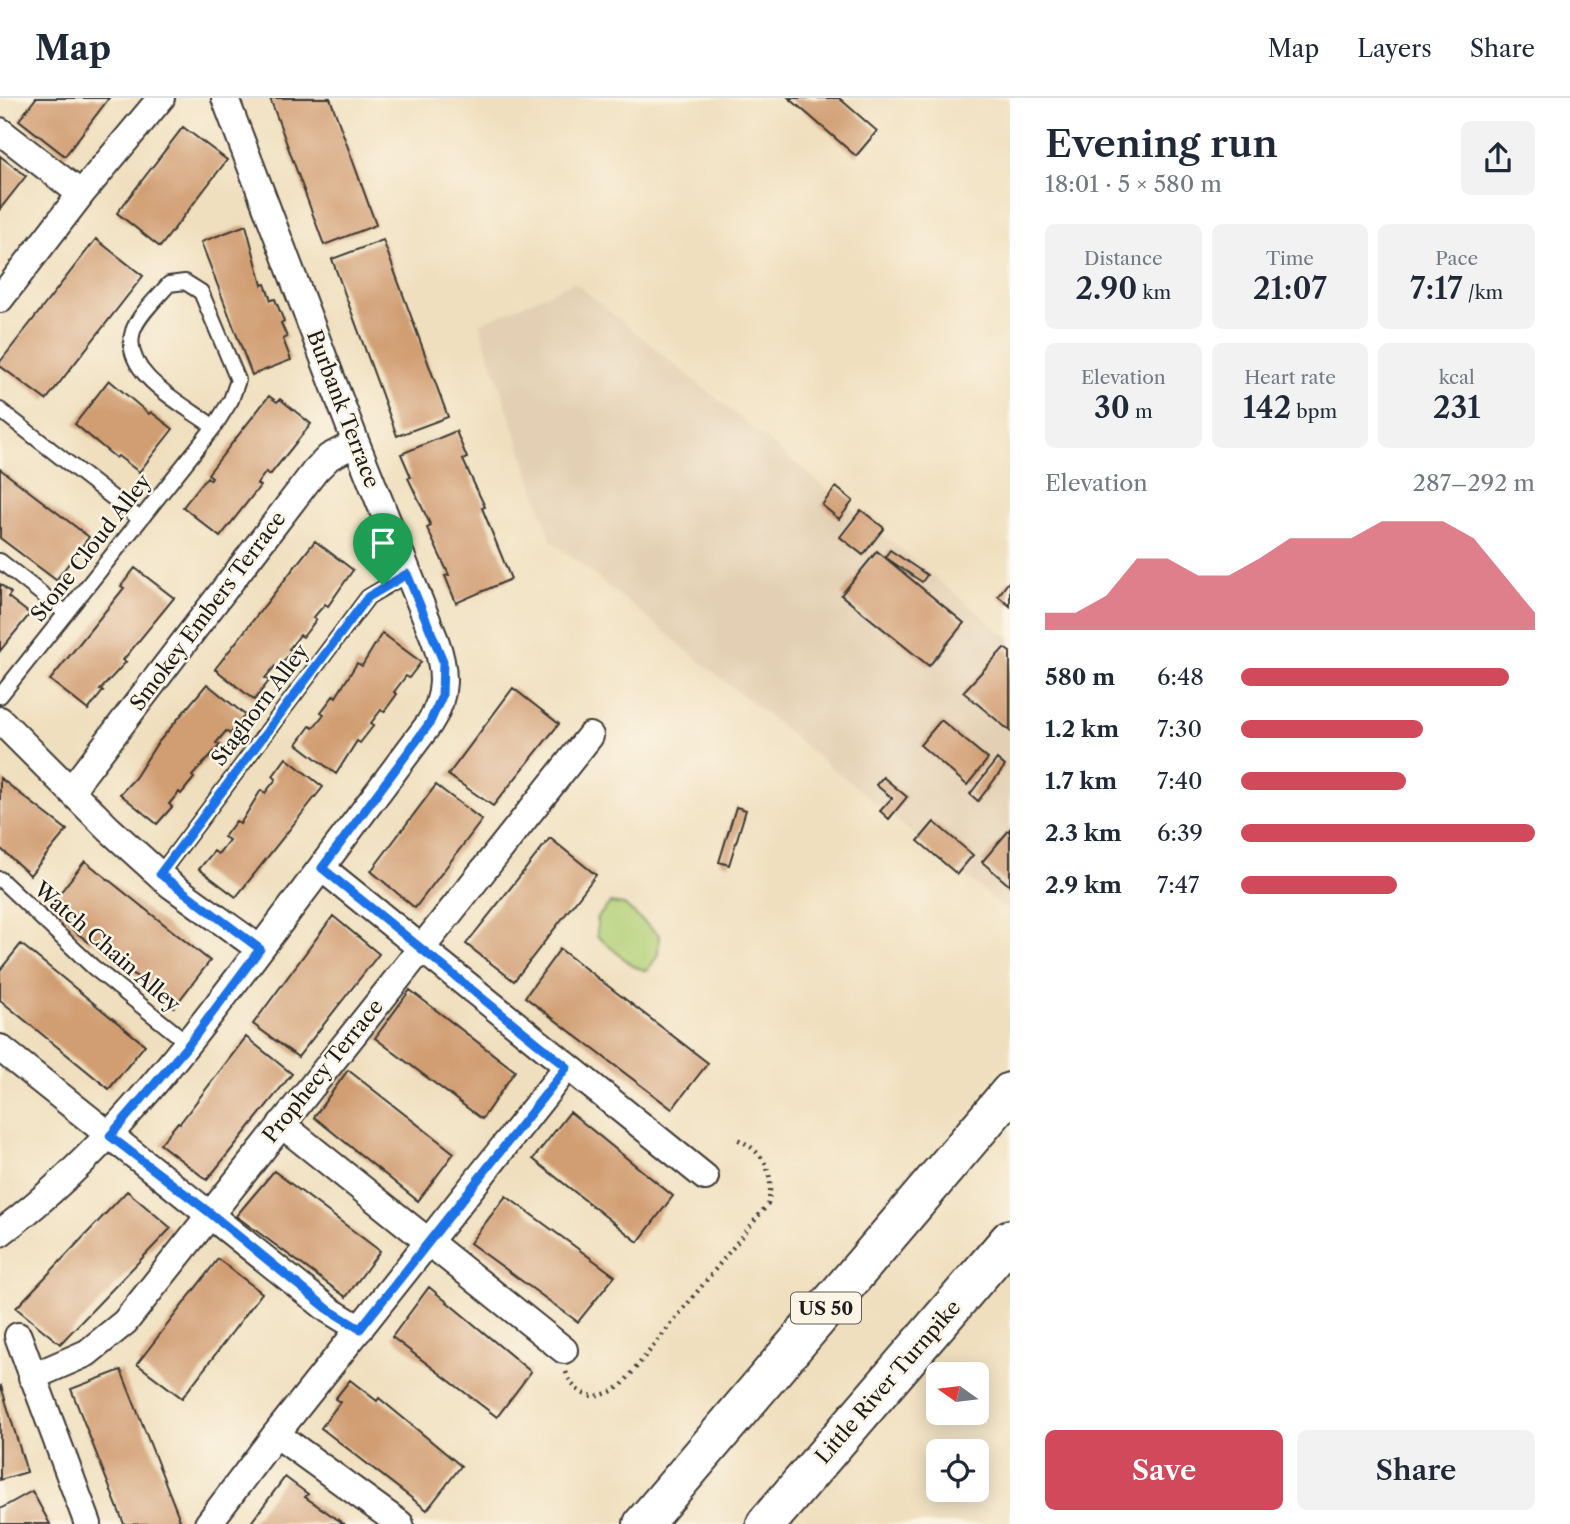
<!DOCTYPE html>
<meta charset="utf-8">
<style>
body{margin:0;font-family:"Libre Caslon Text",serif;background:#f2f2f3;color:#1f2937;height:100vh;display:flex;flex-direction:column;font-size:26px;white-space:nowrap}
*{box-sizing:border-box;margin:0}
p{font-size:23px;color:#747a83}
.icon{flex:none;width:38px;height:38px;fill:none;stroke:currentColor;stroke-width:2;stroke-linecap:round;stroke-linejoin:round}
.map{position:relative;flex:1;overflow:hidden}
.side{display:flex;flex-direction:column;background:#fff;width:560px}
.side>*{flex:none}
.needle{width:46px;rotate:284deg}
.buttons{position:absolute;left:926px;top:1264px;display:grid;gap:14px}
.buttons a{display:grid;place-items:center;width:63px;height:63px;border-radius:10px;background:#fff;box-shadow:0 4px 18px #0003;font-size:35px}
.pin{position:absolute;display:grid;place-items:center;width:60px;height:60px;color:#fff;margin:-72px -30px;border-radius:50% 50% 50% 0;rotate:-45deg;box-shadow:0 0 7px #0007}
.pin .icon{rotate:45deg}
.round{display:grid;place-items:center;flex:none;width:74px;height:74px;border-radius:10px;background:#f2f2f3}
.summary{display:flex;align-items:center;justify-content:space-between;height:119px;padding:0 35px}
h1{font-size:38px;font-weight:600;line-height:52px}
.metrics{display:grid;grid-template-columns:repeat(3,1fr);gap:10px;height:119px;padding:7px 35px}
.metrics div{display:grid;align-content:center;border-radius:10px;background:#f2f2f3;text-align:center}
.metrics b{font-size:30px;font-weight:600}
.metrics small{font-size:19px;font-weight:400}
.metrics p{font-size:19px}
.chart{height:196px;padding:14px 35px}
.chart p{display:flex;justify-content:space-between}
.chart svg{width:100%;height:126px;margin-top:7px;fill:#d1495b;opacity:.7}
.cta{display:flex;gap:14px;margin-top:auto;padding:14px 35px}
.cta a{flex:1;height:80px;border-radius:10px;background:#d1495b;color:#fff;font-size:28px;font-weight:600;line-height:80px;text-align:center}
.cta a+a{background:#f2f2f3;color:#1f2937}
ul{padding:0 35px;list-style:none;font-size:23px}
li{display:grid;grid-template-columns:112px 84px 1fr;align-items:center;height:52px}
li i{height:18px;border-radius:9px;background:#d1495b}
header{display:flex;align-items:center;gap:42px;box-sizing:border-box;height:98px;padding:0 35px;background:#fff;border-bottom:2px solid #e0e1e3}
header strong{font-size:33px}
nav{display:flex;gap:38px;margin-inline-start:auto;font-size:24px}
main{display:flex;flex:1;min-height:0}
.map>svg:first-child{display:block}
.built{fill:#e3d0b4}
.green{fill:#b0cf76;stroke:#667649;stroke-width:2}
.building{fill:#d19e73}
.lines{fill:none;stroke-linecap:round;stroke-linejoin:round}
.service-casing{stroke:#3c3934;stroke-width:18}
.minor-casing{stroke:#3c3934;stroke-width:30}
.trunk-casing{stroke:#3c3934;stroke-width:42}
.path{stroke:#3c3934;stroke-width:4.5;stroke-dasharray:2 5;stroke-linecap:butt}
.service{stroke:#fff;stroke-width:14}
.minor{stroke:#fff;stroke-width:26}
.trunk{stroke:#fff;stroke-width:38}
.route-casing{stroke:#fff;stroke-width:14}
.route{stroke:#1a73e8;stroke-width:9}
.labels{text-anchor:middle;stroke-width:5;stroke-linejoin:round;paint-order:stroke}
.shield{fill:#fcf5e5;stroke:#5f5d58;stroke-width:2}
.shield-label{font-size:19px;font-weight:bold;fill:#1c1c1c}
.street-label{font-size:21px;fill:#1c1c1c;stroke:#fcf5e5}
</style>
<header>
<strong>Map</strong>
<nav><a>Map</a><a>Layers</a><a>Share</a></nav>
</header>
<main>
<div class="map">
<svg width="1010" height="1426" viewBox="0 0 1010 1426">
<rect width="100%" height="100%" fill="#fcf5e5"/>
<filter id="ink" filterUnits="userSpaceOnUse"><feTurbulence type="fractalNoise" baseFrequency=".0143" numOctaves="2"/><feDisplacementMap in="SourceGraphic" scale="14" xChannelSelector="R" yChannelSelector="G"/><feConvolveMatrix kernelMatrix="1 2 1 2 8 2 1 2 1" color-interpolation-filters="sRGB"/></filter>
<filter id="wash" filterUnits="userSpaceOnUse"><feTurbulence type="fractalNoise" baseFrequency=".00686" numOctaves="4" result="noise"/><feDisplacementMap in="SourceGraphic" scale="28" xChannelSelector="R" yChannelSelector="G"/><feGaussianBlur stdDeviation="1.57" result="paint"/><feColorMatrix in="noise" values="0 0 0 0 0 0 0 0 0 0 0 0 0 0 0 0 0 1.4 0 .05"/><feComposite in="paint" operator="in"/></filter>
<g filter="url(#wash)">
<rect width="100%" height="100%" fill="#efdfbe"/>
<!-- built -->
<path class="built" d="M574 184 1010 541V814L552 443 479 226Z"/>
<!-- green -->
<path class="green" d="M610 805 624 807 659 837 658 857 647 873 633 868 597 838V820Z"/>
<g id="blocks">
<!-- building -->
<path class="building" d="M36 0H109L65 58 19 22Z
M270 0H330L376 127 324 147Z
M789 0H839L877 33 856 58Z
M183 29 227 62 160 149 117 115Z
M0 58 26 78 0 111Z
M246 127 262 187 265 186 271 202 275 201 284 223 281 225 287 239 283 241 291 262 252 277 201 144Z
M96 141 143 178 46 302 0 268V264Z
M383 142 448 319 397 338 332 161Z
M109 282 149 316 151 314 173 331 139 374 118 358 116 360 75 326Z
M269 298 277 304 280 301 311 326 270 377 266 374 257 386 260 388 220 439 183 409 207 379 210 382 212 379 208 376Z
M456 333 467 360 463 362 485 409 482 410 511 481 456 505 445 478 449 477 427 430 431 428 408 380 411 379 401 356Z
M0 371 89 439 56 482 0 440Z
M836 389 853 403 839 421 822 407Z
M861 412 884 430 863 457 840 439Z
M315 443 353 472 328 508 325 506 313 520 316 522 303 539 300 537 289 551 292 553 278 570 275 568 265 580 269 583 254 602 215 571Z
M890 452 927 477 922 484 885 459Z
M877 453 964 525 929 568 841 497Z
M135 470 174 500 123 562 126 564 100 592 103 593 88 612 50 582 124 490 121 488Z
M1010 482V508L998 498Z
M0 486 11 495 8 499 30 516 0 553Z
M382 535 421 564 409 580 406 578 394 594 397 596 384 614 381 612 371 625 374 627 360 645 357 643 336 676 297 646 310 628 313 630 324 616 321 614 334 597 336 599 357 565 362 568Z
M1004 550 1010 554V633L963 594Z
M207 586 245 617 230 636 226 633 216 645 220 647 192 678 194 680 181 696 179 694 169 706 172 709 157 726 120 696 135 680 156 647Z
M513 590 559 626 493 708 448 677Z
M941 622 988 661 967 687 920 647Z
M286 660 323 689 236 799 199 771 214 753 218 756 229 742 224 739 236 723 240 726 261 692 265 695 276 681 273 678Z
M997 661 1005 668 978 703 970 696Z
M883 679 907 699 889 721 880 713 892 700 876 687Z
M0 680 67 732 30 777 0 750Z
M436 687 482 722 415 810 371 773Z
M736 709 746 712 729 767 719 764Z
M934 724 973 757 957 776 918 743Z
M1010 731V788L982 764Z
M550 740 596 777 514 883 466 846Z
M85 763 210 863 174 909 92 842 90 845 69 829 71 826 49 809Z
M333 818 379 856 298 959 253 926Z
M21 846 145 947 109 991 0 902V872Z
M560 851 708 965 672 1011 525 899Z
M410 892 515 973 482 1021 375 940Z
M246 939 292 976 207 1082 160 1046 178 1024 180 1025Z
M348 972 454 1055 418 1103 314 1019Z
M570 1014 673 1098 638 1144 533 1061Z
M274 1073 380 1153 346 1199 236 1118Z
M127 1093 171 1130 60 1246 16 1210Z
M506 1098 615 1178 578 1224 470 1145Z
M218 1161 262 1195 182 1300 137 1266Z
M429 1189 531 1274 497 1319 392 1239Z
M121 1272 180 1422 171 1426H124L71 1291Z
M350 1282 377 1303 379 1300 461 1368 427 1412 321 1330 340 1304 335 1301Z
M1 1288 27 1374 0 1382V1289Z
M285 1379 308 1396 305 1399 344 1426H250Z
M32 1393 50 1426H0V1411Z"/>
</g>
</g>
<g filter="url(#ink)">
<use href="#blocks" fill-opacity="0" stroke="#3c3934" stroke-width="2"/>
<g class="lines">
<defs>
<path id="service" d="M0 312 140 421
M0 463 66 515
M0 598 214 329 231 302 238 282 201 194 185 184 169 186C158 199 138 217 133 233 120 276 185 307 214 329
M160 776 368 499 407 476
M0 781 93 869 189 946"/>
<path id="minor" d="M0 33 81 96
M0 201 81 96 161 0
M0 622 109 731 171 787 260 851
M71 692 315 373 329 359 356 345
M322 770 705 1079
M0 950 329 1212 360 1231
M281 1026 564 1252
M0 1135C103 1058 180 957 257 855 314 779 372 703 429 626 447 599 446 572 435 542L356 345 225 0
M18 1238 88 1426
M32 1279 87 1255 125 1224 590 638
M276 1336 400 1426
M208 1426 276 1336 567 969"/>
<path id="trunk" d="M643 1426 1010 994
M766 1426 1010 1141"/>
</defs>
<!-- service casing -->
<use href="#service" class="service-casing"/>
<!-- minor casing -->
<use href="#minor" class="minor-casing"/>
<!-- trunk casing -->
<use href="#trunk" class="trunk-casing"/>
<!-- path -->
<path class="path" d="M566 1274C577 1303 599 1303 622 1287L768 1106C775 1075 765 1054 737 1041"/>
<!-- service -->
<use href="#service" class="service"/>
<!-- minor -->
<use href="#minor" class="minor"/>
<!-- trunk -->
<use href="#trunk" class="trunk"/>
</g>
</g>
<g class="lines" filter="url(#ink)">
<defs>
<path id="route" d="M407 476 443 563 442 598 429 626 322 770 567 969 360 1231 329 1212 210 1115 110 1038 189 946 260 851 160 776 368 499Z"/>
</defs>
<!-- route casing -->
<use href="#route" class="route-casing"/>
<!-- route -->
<use href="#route" class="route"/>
</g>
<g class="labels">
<!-- shield labels -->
<rect class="shield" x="791" y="1194.5" width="70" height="31" rx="5"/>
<g class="shield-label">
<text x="826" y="1217">US 50</text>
</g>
<!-- street labels -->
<g class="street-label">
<text transform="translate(343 311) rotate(69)" y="7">Burbank Terrace</text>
<text transform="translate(91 450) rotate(-52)" y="7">Stone Cloud Alley</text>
<text transform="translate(208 513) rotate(-53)" y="7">Smokey Embers Terrace</text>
<text transform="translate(260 607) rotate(-53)" y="7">Staghorn Alley</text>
<text transform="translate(107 849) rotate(41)" y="7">Watch Chain Alley</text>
<text transform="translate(323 973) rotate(-51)" y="7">Prophecy Terrace</text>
<text transform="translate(888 1284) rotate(-49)" y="7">Little River Turnpike</text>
</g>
</g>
</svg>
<div class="buttons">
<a><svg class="needle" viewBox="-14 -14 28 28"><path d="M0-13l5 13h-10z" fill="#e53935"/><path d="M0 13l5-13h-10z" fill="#747a83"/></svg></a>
<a><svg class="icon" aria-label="locate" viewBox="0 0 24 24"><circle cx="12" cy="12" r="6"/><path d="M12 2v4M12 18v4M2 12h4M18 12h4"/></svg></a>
</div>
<div class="pin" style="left:383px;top:487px;background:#1e9e55"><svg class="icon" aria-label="arrive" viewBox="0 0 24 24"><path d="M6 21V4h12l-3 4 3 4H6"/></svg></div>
</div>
<section class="side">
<div class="summary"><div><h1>Evening run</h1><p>18:01 · 5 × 580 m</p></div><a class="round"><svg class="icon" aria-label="share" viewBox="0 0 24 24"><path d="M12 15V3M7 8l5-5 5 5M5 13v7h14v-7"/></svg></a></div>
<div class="metrics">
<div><p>Distance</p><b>2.90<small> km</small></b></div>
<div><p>Time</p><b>21:07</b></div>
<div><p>Pace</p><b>7:17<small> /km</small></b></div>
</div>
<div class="metrics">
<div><p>Elevation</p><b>30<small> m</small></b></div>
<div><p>Heart rate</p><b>142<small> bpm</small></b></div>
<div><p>kcal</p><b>231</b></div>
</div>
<div class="chart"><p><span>Elevation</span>287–292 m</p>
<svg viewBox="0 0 160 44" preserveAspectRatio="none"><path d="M0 44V38L10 38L20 32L30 19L40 19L50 25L60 25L70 19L80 12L90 12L100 12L110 6L120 6L130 6L140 12L150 25L160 38V44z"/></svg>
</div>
<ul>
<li><b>580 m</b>6:48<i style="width:91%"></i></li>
<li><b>1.2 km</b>7:30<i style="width:62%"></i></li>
<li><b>1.7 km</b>7:40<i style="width:56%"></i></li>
<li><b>2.3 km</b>6:39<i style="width:100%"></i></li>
<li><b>2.9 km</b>7:47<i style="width:53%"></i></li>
</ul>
<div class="cta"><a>Save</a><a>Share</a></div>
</section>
</main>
